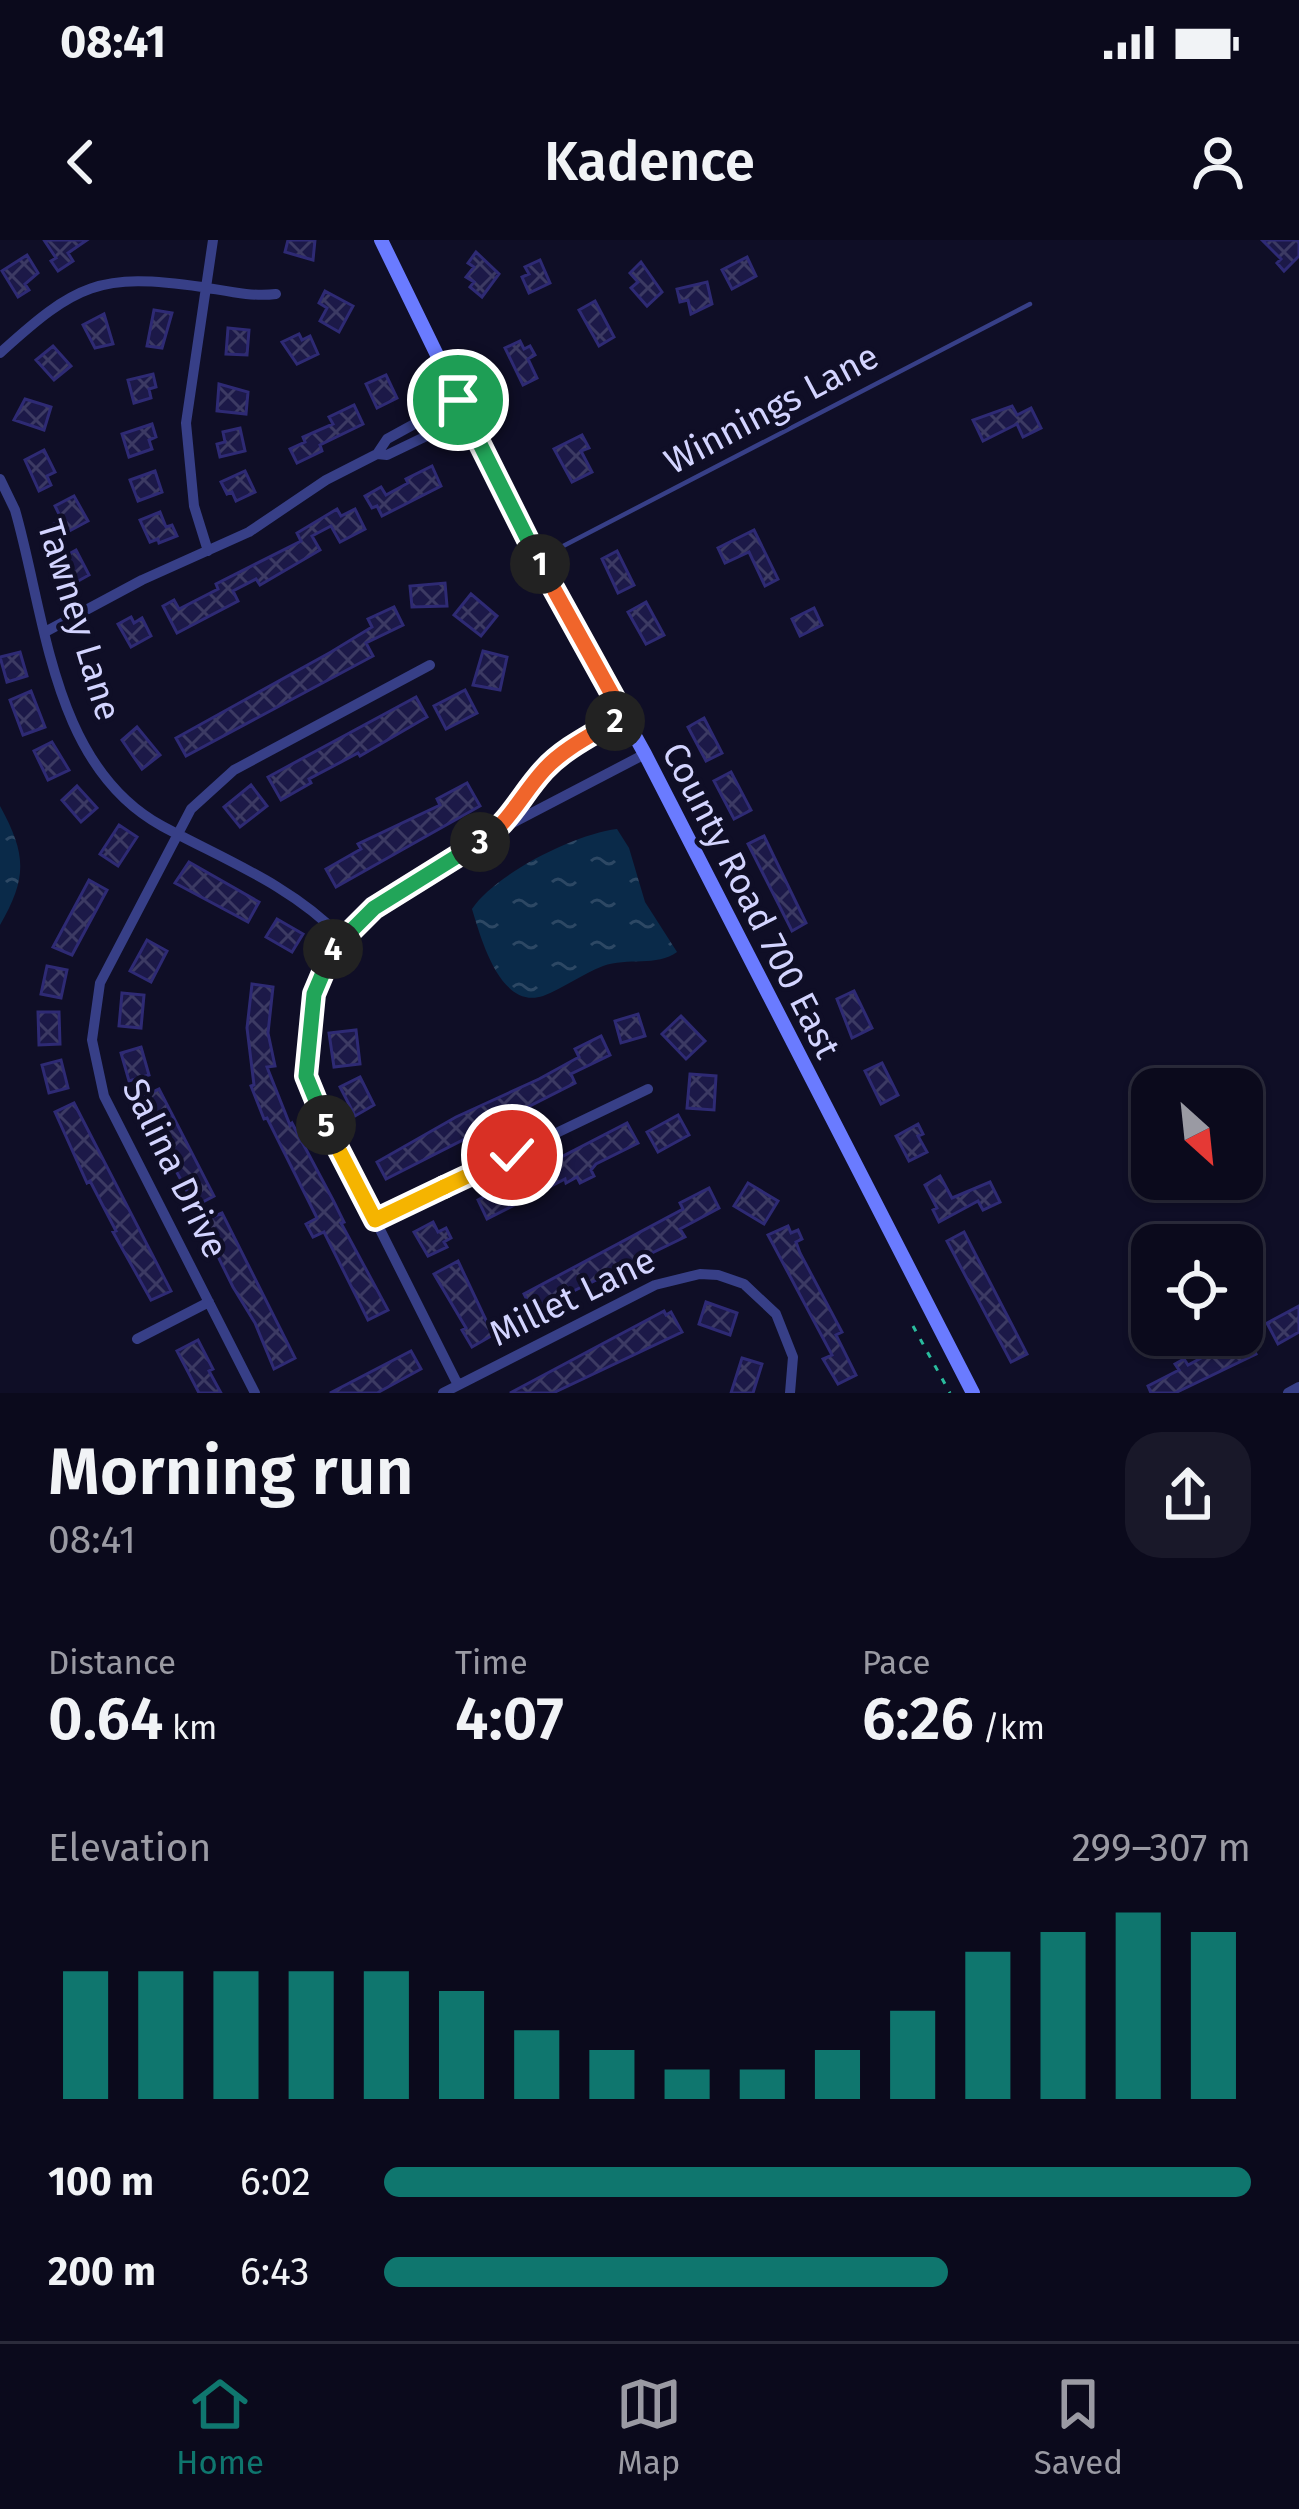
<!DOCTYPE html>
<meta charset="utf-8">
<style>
body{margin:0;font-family:"Fira Sans",sans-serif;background:#191829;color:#f1f3f6;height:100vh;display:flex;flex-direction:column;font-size:45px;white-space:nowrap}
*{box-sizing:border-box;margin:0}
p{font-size:39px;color:#9a9aa3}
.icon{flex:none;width:66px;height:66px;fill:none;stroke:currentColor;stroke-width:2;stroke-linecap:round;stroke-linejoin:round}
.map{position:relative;height:1153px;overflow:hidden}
.details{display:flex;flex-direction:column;background:#0b0a1c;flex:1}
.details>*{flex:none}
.needle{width:78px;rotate:153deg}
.buttons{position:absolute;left:1131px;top:828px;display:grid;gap:24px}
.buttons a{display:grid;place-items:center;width:132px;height:132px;border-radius:24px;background:#0b0a1c;box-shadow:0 3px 9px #0004,0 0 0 3px #2b2b3b;font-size:60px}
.pin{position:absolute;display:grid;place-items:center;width:102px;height:102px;color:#fff;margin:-51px;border:6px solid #fff;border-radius:50%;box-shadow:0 3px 12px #0007}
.km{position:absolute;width:60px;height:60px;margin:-30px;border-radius:50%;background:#222;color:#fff;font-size:33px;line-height:60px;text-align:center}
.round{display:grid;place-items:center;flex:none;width:126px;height:126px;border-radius:36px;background:#191829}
.overview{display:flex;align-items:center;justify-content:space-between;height:204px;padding:0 48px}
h1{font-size:66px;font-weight:600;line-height:90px}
.figures{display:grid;grid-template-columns:repeat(3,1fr);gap:18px;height:204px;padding:12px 48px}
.figures div{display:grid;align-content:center}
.figures b{font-size:60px;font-weight:600}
.figures small{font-size:33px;font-weight:400}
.figures p{font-size:33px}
.chart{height:336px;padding:24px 48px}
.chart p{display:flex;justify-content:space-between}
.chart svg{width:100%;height:216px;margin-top:12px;stroke:#0f766e;stroke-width:6}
ul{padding:0 48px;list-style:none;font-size:39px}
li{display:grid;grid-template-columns:192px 144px 1fr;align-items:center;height:90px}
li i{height:30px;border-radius:15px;background:#0f766e}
.status{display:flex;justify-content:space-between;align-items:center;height:84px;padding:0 60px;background:#0b0a1c;direction:ltr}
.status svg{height:33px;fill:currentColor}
header{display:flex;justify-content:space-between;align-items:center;height:156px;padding:0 48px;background:#0b0a1c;font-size:54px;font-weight:600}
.tabs{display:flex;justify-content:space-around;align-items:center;height:168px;border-top:3px solid #2b2b3b;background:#0b0a1c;font-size:33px;color:#9a9aa3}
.tabs a{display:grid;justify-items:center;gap:6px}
.tabs .active{color:#0f766e}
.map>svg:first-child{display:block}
.water{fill:url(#water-ripples)}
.building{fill:url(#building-cross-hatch);stroke:#2e2a74;stroke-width:3}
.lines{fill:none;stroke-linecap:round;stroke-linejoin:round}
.path{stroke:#2abc9e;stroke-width:3;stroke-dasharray:6 9;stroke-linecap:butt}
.service{stroke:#373f87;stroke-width:4.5}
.minor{stroke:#373f87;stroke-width:10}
.secondary{stroke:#6a7bff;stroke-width:14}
.split-1-casing{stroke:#fff;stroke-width:24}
.split-2-casing{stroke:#fff;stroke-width:24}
.split-3-casing{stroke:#fff;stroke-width:24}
.split-4-casing{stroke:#fff;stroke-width:24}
.split-5-casing{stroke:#fff;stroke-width:24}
.split-6-casing{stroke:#fff;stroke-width:24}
.split-7-casing{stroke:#fff;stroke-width:24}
.split-1{stroke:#22a559;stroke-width:15}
.split-2{stroke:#f0652b;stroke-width:15}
.split-3{stroke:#f0652b;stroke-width:15}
.split-4{stroke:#22a559;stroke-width:15}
.split-5{stroke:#22a559;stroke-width:15}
.split-6{stroke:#f5b400;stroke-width:15}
.split-7{stroke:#f5b400;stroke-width:15}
.labels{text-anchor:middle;stroke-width:9;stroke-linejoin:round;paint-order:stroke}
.street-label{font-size:36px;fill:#d3d4ff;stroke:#0f0e26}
</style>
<div class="status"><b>08:41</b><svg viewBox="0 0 49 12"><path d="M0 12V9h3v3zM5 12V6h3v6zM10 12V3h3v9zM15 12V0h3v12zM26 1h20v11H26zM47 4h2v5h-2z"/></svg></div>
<header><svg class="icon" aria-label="back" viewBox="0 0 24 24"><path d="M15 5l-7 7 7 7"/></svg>Kadence<svg class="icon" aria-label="person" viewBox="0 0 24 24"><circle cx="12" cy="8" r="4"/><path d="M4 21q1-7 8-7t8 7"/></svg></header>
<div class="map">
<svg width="1299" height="1153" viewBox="0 0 1299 1153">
<defs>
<pattern id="water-ripples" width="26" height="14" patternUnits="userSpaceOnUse" patternTransform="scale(3)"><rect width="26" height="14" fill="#0a2a49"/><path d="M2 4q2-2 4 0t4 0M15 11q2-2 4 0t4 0" fill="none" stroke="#2d4864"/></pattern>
<pattern id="building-cross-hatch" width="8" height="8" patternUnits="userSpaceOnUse" patternTransform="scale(3)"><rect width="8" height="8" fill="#1c1948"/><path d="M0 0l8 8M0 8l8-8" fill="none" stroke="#3c3a63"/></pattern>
</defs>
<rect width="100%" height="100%" fill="#0f0e26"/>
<!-- water -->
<path class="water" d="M0 566C27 615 27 638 0 685Z
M617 589 629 608 645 662 677 712C657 727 627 717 603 726 582 734 564 748 543 756 500 770 481 698 472 669 495 634 575 594 617 589Z"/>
<!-- building -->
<path class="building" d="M44 0H87L68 13 73 21 58 31 51 21 56 18Z
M288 0H315L313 20 285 12Z
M1262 0H1299V16L1284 31 1277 23 1281 19Z
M476 12 499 34 482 57 470 47 474 42 466 37 474 27 468 23Z
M27 15 38 33 25 44 29 50 18 57 2 31Z
M747 17 756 36 732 49 722 30Z
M540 20 550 43 529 53 522 37 529 34 525 27Z
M641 22 662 52 647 66 631 48 638 42 630 33Z
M707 42 712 64 691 74 688 60 680 62 677 49Z
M325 51 353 66 339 92 320 81 327 68 319 63Z
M595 61 614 97 599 106 579 70Z
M154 70 172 73 162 108 147 106Z
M104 74 113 104 95 108 83 85Z
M228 88 249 90 247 115 226 114Z
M299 94 302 100 310 96 318 114 297 124 282 102Z
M520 101 524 109 530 106 535 115 528 119 537 138 523 145 505 108Z
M53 106 71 126 54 140 36 120Z
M153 134 156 147 149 149 151 158 134 163 128 140Z
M386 135 397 158 377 168 366 144Z
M219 144 248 152 246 174 217 171Z
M25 159 51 167 44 190 14 180Z
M354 165 363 184 320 205 322 211 297 223 290 209 305 202 303 197 333 184 329 177Z
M1012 166 1017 175 1031 168 1041 188 1023 197 1017 184 983 201 973 180Z
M152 184 156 197 149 200 152 209 129 217 122 194Z
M240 188 245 211 220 217 217 204 225 202 223 192Z
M582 195 589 208 581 211 592 232 572 242 554 209Z
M44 210 55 232 47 236 51 245 39 251 25 220Z
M432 226 441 246 382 276 377 266 372 268 365 256 381 247 386 255 408 243 406 239Z
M155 231 162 252 138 261 130 240Z
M245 231 255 252 236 261 232 252 227 254 221 242Z
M74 256 88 281 60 296 54 284 62 280 55 266Z
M337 269 341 276 355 269 365 289 340 302 331 286 312 296 320 310 260 345 256 339 233 351 238 361 177 393 163 366 174 360 179 369 218 349 216 344 301 301 297 293Z
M160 272 166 287 172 285 177 296 159 303 158 299 150 302 140 280Z
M754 290 778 339 765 346 749 312 725 323 718 308Z
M76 310 89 335 71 345 58 320Z
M617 311 634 345 618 353 602 319Z
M445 343 447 366 412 367 410 346Z
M471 354 497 376 481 396 454 375Z
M646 362 664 395 646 404 628 372Z
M394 367 403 385 366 403 373 416 186 516 176 498 331 412 372 387 368 379Z
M814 368 822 385 800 396 792 379Z
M131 377 134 383 142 378 151 396 131 407 118 384Z
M483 411 507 417 500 450 473 445Z
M20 412 27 436 7 442 0 417Z
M465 450 477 473 446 489 434 466Z
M31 451 45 487 23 495 10 460Z
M416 457 427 477 360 516 358 513 309 539 311 543 281 560 268 537Z
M704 478 722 513 706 521 688 487Z
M137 487 160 515 142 529 122 500Z
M52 502 69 530 48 540 34 511Z
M731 532 751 570 734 579 714 541Z
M467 543 480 566 336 647 326 629 361 609 358 604 440 565 437 559Z
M251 545 267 566 240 587 224 567Z
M77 546 97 568 81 582 62 560Z
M119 585 137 597 118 626 100 614Z
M764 596 806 683 792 691 748 604Z
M189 622 259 662 248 682 175 643Z
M89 640 107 650 72 715 53 707Z
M277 679 303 694 292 712 266 697Z
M147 700 167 711 151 742 130 731Z
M47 726 67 730 61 758 41 754Z
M252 744 273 747 268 793 275 826 267 827 290 885 292 883 333 960 344 982 341 983 388 1070 368 1080 324 992 313 997 306 984 317 978 267 878 264 879 251 846 254 845 247 788Z
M854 751 872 788 852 798 837 759Z
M122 753 144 755 141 788 119 786Z
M38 772H59L60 804 39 805Z
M638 774 645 796 621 803 615 781Z
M681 776 705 801 686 819 662 794Z
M356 790 360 824 334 827 329 793Z
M601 796 610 815 571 834 575 843 386 939 377 922 456 877 539 839 579 817 575 809Z
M141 807 149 835 129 841 121 813Z
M61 820 68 848 49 853 42 825Z
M882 823 898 855 881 864 865 831Z
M690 834 716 836 714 870 687 868Z
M360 837 374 865 355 876 340 847Z
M159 849 214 956 195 966 141 866 144 865 140 858Z
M74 863 171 1051 151 1060 113 992 116 991 90 941 87 943 55 872Z
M678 875 689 895 658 912 647 892Z
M627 883 638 903 596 924 591 930 594 936 580 943 577 937 566 943 565 939 487 979 478 960Z
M918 884 923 894 918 896 927 912 909 921 896 896Z
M940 936 952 958 990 942 1000 962 983 970 978 961 939 982 933 970 937 968 925 945Z
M748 943 778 961 764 984 734 966Z
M709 948 719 968 680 989 685 997 555 1060 556 1063 534 1074 524 1054 683 969 680 963Z
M222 973 295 1118 274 1129 255 1083 233 1047 201 982Z
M433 982 438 992 446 988 451 998 444 1002 447 1007 428 1016 414 992Z
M788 986 791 993 798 990 802 999 796 1002 800 1013 842 1092 836 1095 856 1135 838 1144 823 1119 832 1115 768 995Z
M964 992 1027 1114 1011 1122 947 1001Z
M458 1021 493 1095 472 1107 462 1090 466 1088 434 1034Z
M706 1062 737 1073 730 1095 699 1084Z
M1299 1066V1092L1278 1104 1267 1083Z
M664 1071 666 1075 671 1072 682 1092 553 1153H510Z
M1246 1094 1256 1114 1175 1153H1151L1148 1146 1179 1130 1175 1124 1184 1119 1188 1125Z
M198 1100 213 1129 209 1131 221 1153H199L177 1111Z
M411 1111 421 1129 377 1153H330Z
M742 1118 762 1124 753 1153H731Z"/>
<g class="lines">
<!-- path -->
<path class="path" d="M913 1086 950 1153"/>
<!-- service -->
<path class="service" d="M542 317 1030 64"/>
<!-- minor -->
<path class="minor" d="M0 113C76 44 99 32 202 47 227 51 251 57 276 54
M377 214 387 199 458 160
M0 239 15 270C46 377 52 526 162 586 225 620 291 645 341 697
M208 311 194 266 186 183 213 0
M45 392 142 340 249 292 326 240 377 214 387 215 466 177
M501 587 541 533 561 514 624 476
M375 980 648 849
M137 1099 209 1062
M458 1145 311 852 306 836 315 753 333 708 352 686 374 668 499 590 645 514
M255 1153 104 856 92 800 100 743 191 569 234 530 430 425
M443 1153 655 1045 700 1034 718 1035 744 1044 776 1074 793 1117 790 1153
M1288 1153 1299 1147"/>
<!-- secondary -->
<path class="secondary" d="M381 0 537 320 645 514 973 1153"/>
</g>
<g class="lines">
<defs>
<path id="split-1" d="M458 160 540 324"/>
<path id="split-2" d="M540 324 624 476 615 481"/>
<path id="split-3" d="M480 602C509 584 521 555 544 530 563 509 590 496 615 481"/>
<path id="split-4" d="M333 709 374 668 480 602"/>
<path id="split-5" d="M326 885 306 836 314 754 333 709"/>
<path id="split-6" d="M326 885 375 980 444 947"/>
<path id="split-7" d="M444 947 512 915"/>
</defs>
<!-- split-1 casing -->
<use href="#split-1" class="split-1-casing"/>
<!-- split-2 casing -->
<use href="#split-2" class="split-2-casing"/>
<!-- split-3 casing -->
<use href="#split-3" class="split-3-casing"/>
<!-- split-4 casing -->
<use href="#split-4" class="split-4-casing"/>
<!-- split-5 casing -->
<use href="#split-5" class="split-5-casing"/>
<!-- split-6 casing -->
<use href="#split-6" class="split-6-casing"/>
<!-- split-7 casing -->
<use href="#split-7" class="split-7-casing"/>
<!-- split-1 -->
<use href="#split-1" class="split-1"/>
<!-- split-2 -->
<use href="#split-2" class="split-2"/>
<!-- split-3 -->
<use href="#split-3" class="split-3"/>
<!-- split-4 -->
<use href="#split-4" class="split-4"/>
<!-- split-5 -->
<use href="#split-5" class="split-5"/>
<!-- split-6 -->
<use href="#split-6" class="split-6"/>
<!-- split-7 -->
<use href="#split-7" class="split-7"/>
</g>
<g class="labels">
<!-- street labels -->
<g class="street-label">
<text transform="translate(771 168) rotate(-28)" y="13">Winnings Lane</text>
<text transform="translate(80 380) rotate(73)" y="13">Tawney Lane</text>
<text transform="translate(752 660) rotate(63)" y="13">County Road 700 East</text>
<text transform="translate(176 928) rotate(64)" y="13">Salina Drive</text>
<text transform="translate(572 1056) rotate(-26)" y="13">Millet Lane</text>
</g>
</g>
</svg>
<div class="buttons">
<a><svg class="needle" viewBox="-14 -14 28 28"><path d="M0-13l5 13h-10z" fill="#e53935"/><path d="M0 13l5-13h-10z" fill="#9a9aa3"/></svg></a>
<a><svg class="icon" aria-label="locate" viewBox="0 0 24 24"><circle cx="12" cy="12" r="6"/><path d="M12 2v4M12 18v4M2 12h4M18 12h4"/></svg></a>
</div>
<div class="pin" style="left:458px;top:160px;background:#1e9e55"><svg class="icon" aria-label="arrive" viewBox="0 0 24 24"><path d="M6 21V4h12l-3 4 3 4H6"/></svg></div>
<div class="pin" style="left:512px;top:915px;background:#d93025"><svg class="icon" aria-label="check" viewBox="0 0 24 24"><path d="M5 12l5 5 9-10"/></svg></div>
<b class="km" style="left:540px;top:324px">1</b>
<b class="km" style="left:615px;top:481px">2</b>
<b class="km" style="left:480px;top:602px">3</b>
<b class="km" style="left:333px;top:709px">4</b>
<b class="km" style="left:326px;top:885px">5</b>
</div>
<section class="details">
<div class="overview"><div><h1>Morning run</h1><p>08:41</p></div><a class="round"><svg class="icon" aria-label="share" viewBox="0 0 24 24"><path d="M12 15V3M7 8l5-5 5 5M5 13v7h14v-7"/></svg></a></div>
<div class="figures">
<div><p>Distance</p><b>0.64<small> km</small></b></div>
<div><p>Time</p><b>4:07</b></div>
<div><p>Pace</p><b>6:26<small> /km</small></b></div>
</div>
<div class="chart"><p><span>Elevation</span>299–307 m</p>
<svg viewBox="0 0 160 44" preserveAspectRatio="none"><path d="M5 44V18M15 44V18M25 44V18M35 44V18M45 44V18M55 44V22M65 44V30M75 44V34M85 44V38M95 44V38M105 44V34M115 44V26M125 44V14M135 44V10M145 44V6M155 44V10"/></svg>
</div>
<ul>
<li><b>100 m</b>6:02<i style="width:100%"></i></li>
<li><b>200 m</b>6:43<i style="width:65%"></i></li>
</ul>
</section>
<nav class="tabs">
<a class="active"><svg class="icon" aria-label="home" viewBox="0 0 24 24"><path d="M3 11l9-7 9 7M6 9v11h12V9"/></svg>Home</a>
<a><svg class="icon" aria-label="map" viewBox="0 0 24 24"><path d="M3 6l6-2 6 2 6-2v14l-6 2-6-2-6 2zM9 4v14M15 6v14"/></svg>Map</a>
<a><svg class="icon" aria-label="saved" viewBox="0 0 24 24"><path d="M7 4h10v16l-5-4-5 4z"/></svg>Saved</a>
</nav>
